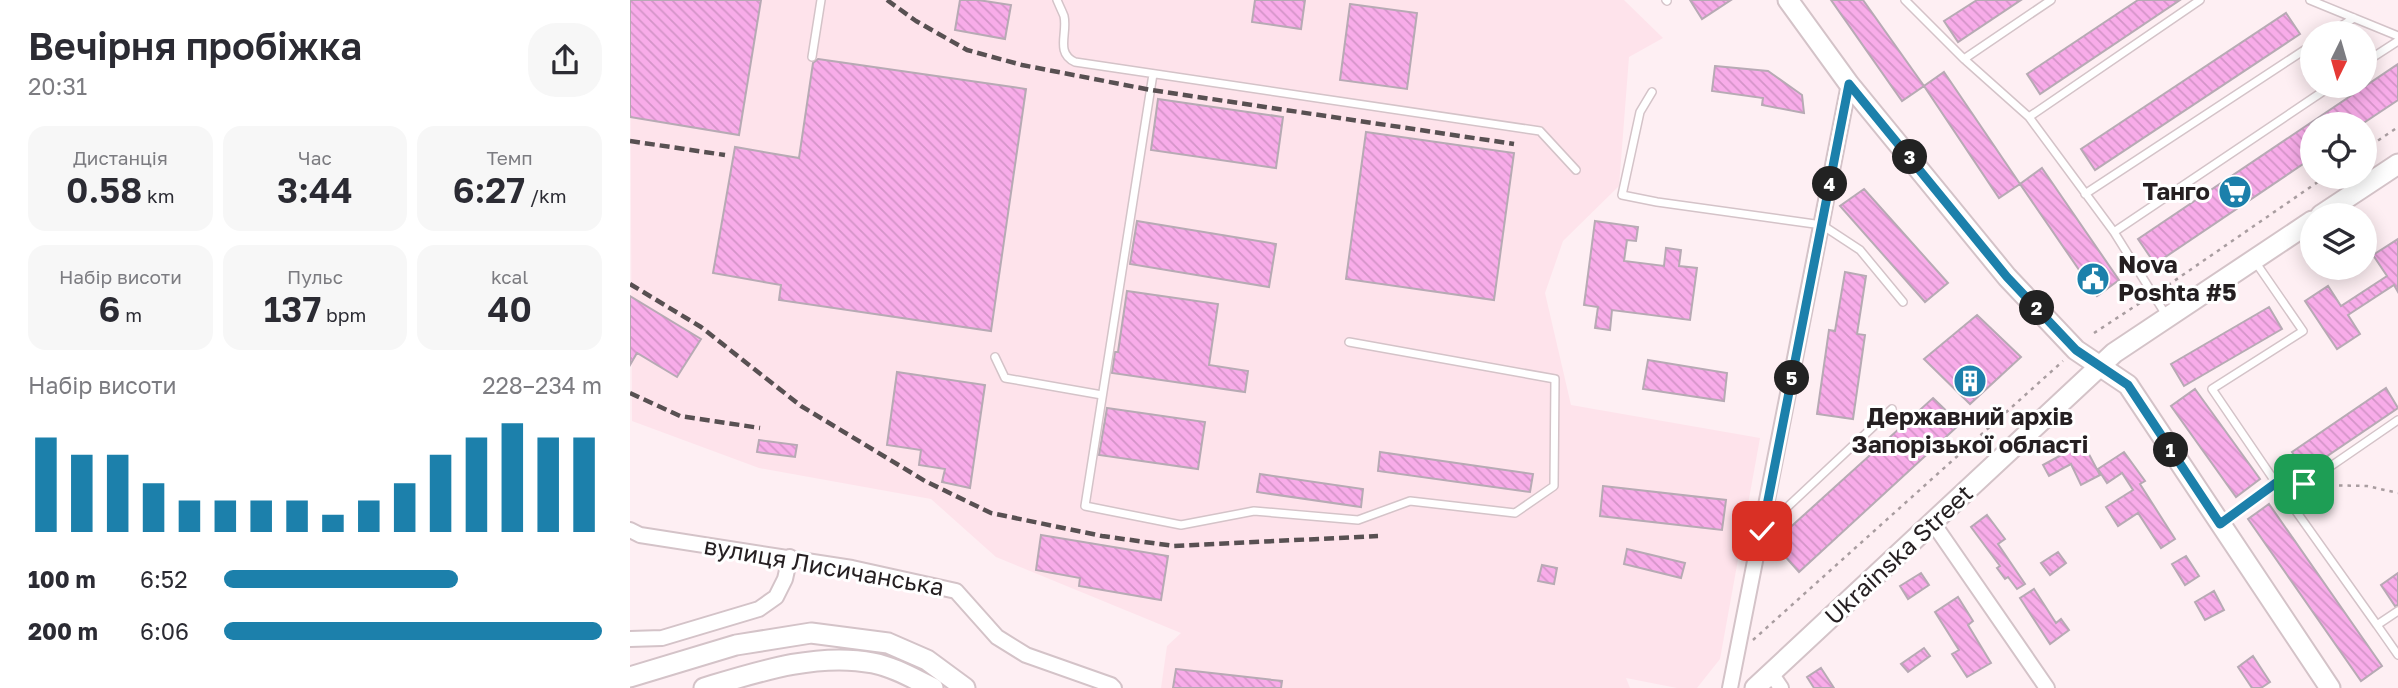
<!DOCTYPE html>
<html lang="uk">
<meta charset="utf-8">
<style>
body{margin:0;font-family:"Golos Text",sans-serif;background:#f7f7f7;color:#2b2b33;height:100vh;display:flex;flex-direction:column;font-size:26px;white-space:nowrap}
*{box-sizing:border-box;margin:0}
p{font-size:23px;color:#7c7c81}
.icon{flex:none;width:38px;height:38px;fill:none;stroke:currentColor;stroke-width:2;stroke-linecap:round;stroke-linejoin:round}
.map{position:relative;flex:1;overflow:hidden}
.sheet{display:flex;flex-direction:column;background:#fff;width:630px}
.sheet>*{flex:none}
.needle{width:46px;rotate:185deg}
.controls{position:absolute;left:1670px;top:21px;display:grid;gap:14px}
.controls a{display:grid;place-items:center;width:77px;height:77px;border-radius:50%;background:#fff;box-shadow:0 4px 18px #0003;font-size:35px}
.pin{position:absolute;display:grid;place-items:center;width:60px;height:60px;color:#fff;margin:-30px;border-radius:14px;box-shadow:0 4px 10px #0006}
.km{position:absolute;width:35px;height:35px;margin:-18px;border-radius:50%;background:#222;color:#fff;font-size:19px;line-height:35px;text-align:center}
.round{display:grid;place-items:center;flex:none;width:74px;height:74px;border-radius:28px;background:#f7f7f7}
.headline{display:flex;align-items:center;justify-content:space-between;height:119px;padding:0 28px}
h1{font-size:38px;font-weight:600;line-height:52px}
.stats{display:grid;grid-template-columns:repeat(3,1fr);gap:10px;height:119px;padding:7px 28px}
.stats div{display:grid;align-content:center;border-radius:18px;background:#f7f7f7;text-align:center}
.stats b{font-size:35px;font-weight:600}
.stats small{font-size:19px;font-weight:400}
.stats p{font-size:19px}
.chart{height:196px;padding:14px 28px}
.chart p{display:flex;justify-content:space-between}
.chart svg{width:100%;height:126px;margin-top:7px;stroke:#1c80ab;stroke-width:6}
ul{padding:0 28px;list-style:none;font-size:23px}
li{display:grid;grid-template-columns:112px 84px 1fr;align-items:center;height:52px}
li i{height:18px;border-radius:9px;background:#1c80ab}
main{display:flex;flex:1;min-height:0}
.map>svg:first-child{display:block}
.built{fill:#fee3eb}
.building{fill:url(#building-back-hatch);stroke:#b7aab4;stroke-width:2}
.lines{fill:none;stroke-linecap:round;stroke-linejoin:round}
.lane-casing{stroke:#d4c3c8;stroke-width:10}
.street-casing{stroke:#d4c3c8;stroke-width:18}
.secondary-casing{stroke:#d4c3c8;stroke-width:23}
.path{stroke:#a99da0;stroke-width:2.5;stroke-dasharray:3.5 5;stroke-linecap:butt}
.lane{stroke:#fff;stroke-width:7}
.street{stroke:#fff;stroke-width:14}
.secondary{stroke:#fff;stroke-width:19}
.rail{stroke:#585052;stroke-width:4.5;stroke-dasharray:10 5;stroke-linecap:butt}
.route-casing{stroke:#fff;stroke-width:14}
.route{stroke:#1c80ab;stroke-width:9}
.labels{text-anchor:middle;stroke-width:6;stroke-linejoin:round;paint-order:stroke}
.poi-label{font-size:24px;font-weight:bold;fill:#251f21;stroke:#fff;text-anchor:end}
.street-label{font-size:24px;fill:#251f21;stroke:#fff}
</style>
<main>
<section class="sheet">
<div class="headline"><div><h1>Вечірня пробіжка</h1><p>20:31</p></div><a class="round"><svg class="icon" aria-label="share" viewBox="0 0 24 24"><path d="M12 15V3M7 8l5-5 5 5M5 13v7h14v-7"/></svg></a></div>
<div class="stats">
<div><p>Дистанція</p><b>0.58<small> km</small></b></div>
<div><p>Час</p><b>3:44</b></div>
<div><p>Темп</p><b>6:27<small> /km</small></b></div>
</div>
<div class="stats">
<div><p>Набір висоти</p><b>6<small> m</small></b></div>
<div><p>Пульс</p><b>137<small> bpm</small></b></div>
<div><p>kcal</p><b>40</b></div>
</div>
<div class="chart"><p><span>Набір висоти</span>228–234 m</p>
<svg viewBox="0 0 160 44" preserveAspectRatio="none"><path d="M5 44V11M15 44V17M25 44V17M35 44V27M45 44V33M55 44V33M65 44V33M75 44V33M85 44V38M95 44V33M105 44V27M115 44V17M125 44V11M135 44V6M145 44V11M155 44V11"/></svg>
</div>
<ul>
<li><b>100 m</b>6:52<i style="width:62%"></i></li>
<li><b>200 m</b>6:06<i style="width:100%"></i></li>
</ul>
</section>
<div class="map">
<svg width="1768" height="688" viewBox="0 0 1768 688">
<defs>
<pattern id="building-back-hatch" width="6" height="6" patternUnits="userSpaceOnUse" patternTransform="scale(1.75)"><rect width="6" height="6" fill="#f8ace9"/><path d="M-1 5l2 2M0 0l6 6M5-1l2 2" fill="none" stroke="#d494c8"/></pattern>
</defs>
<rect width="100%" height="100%" fill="#feeff3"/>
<!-- built -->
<path class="built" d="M0 0H994L1033 38 999 57 989 186 933 241 915 293 941 405 1130 438 1090 659 1067 688H1047L996 678 1000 688H531L537 646 551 633 366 557 301 499 129 468 2 421Z"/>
<!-- building -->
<path class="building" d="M0 0H131L109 135 0 117Z
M330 0H348L381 5 375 39 325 30Z
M625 0H675L671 29 622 22Z
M1060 0H1101L1072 19Z
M1201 0H1233L1294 86 1272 101Z
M1347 0H1391L1328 42 1314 21Z
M1508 0H1550L1410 94 1397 74Z
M720 4 787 13 777 89 710 80Z
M1656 13 1670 34 1465 170 1451 149Z
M188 59 396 89 361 331 149 300 151 285 83 273 105 147 169 158 183 63Z
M1768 64V100L1732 124H1682V158L1525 264 1508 239Z
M1085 66 1138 71 1172 95 1174 113 1132 105 1133 98 1082 91Z
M1314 72 1390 184 1369 198 1294 86Z
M528 99 653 117 646 168 521 150Z
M736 132 884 153 864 300 716 279Z
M1412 168 1489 280 1467 296 1390 184Z
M1234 189 1318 283 1295 302 1210 206Z
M507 221 646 244 639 287 500 264Z
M965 221 1008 227 1006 241 997 240 994 261 1034 266 1036 248 1051 250 1049 266 1067 268 1060 320 982 310 980 330 965 328 968 307 954 305Z
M1768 239V292L1764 285 1718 315 1730 334 1707 349 1675 301 1698 286 1711 306 1757 276 1743 255Z
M1215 272 1236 276 1227 334 1235 335 1223 419 1187 414 1199 330 1205 331Z
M497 291 588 304 579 365 618 371 615 392 482 373 485 352H488Z
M0 296 71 339 47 377 7 353 0 365Z
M1639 307 1652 329 1554 386 1541 364Z
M1347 315 1391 357 1340 404 1294 359Z
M1018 360 1097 373 1094 401 1013 389Z
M267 372 355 385 340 488 312 482 315 469 289 465 291 450 257 445Z
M1756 388 1768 408 1675 471 1662 452Z
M1565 389 1630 479 1606 497 1541 406Z
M1303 398 1330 424 1169 572 1143 543Z
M477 408 575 422 568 469 469 455Z
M129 440 167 445 165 457 127 452Z
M1453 443 1470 475 1451 485 1441 464 1419 476 1413 465Z
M750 452 903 474 900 492 748 471Z
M1494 452 1515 481 1510 484 1545 539 1531 548 1508 513 1488 526 1476 507 1503 490 1492 473 1477 483 1468 469Z
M630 474 733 489 731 507 627 492Z
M973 486 1096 500 1092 530 970 516Z
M1639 504 1752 666 1731 681 1618 519Z
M1357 515 1375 539 1368 544 1395 584 1387 589 1378 577 1375 579 1367 568 1370 566 1341 527Z
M411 535 538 556 531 600 449 586 450 578 406 570Z
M997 549 1055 563 1051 578 994 564Z
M1428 552 1436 563 1420 575 1411 563Z
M1556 556 1569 576 1555 585 1542 564Z
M912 565 927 568 924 584 908 581Z
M1291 573 1299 585 1278 599 1270 586Z
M1768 573V605L1765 606 1751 585Z
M1404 589 1426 623 1431 619 1439 630 1420 644 1390 598Z
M1584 591 1594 610 1575 620 1565 602Z
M1328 597 1343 621 1338 625 1361 663 1337 677 1322 654 1329 650 1305 612Z
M1294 648 1300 656 1278 672 1271 664Z
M1623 656 1640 682 1631 688H1622L1608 667Z
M1191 668 1204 688H1184L1177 677Z
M546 669 652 681 651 688H543Z"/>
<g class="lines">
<defs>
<path id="lane" d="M427 0C429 5 432 11 434 16 438 33 425 53 445 62L910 131 946 170
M1036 0 1037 1
M1275 0 1334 59
M1680 0 1768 36
M1700 33 1724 18
M182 57 191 0
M1734 63 1768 41
M523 74 455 506 551 525 624 511 728 520 780 501 885 513 924 486 925 379 719 342
M1022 92 1010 112 992 195 1027 202 1192 225 1230 250 1273 302
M1399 117 1334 59 1421 0
M1455 194 1682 45
M1484 232 1399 117 1570 0
M1624 260 1673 331 1582 389 1646 483
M1536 315 1484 232 1701 86
M365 357 375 378 472 395
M1656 497 1768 420
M1590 524 1646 483 1747 625 1768 611
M1135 528 1262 409
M1747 625 1768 655"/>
<path id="street" d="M1303 523 1417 688
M0 530 10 535 222 568 326 591 367 637 396 655 481 685 484 688
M0 639 32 638 129 609 146 597 155 579 160 557
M1141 673 1151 688
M1100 688 1219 84"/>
<path id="secondary" d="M1158 0 1219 84 1377 277 1446 350 1498 385 1700 688
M1691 215 1768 164
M0 677 106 645 181 633 258 643 297 660 335 688
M74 688C127 672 187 652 243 663 264 667 284 679 303 688
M1125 688 1484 353 1682 221"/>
</defs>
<!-- lane casing -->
<use href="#lane" class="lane-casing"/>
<!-- street casing -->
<use href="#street" class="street-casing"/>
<!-- secondary casing -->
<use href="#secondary" class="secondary-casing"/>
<!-- path -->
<path class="path" d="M1734 150 1768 127
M1531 290 1695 177
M1464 333 1516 299
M1692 485 1737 486 1768 493
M1123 640 1433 361"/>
<!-- lane -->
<use href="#lane" class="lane"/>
<!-- street -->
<use href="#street" class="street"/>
<!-- secondary -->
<use href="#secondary" class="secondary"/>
<!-- rail -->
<path class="rail" d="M257 0 286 21 337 50 392 65 521 90 884 144
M0 141 95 155
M0 284 71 327 171 406 295 481 361 513 472 536 544 546 748 536
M0 393 50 416 130 428"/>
</g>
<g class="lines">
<defs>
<path id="route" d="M1132 531 1219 84 1377 277 1446 350 1498 385 1590 524 1646 483 1656 497 1674 484"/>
</defs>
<!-- route casing -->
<use href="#route" class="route-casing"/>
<!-- route -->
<use href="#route" class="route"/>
</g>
<!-- icons -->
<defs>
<symbol id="supermarket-disc" viewBox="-11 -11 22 22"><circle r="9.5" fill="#1c80ab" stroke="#fff"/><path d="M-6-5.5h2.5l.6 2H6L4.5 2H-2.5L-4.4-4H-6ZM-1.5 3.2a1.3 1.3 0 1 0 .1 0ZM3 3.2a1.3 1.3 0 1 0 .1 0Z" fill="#fff"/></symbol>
<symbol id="civic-disc" viewBox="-11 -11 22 22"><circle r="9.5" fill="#1c80ab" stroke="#fff"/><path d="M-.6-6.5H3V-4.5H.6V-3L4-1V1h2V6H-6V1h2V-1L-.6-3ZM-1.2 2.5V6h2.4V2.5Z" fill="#fff"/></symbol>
<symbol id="building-disc" viewBox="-11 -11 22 22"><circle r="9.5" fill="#1c80ab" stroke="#fff"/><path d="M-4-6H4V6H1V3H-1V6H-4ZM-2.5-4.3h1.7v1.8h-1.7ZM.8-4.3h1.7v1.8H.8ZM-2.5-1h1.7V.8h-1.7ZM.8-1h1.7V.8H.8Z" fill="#fff"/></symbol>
</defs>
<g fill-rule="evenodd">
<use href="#supermarket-disc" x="1586" y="173" width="38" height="38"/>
<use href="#civic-disc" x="1444" y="260" width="38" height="38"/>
<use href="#building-disc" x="1321" y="362" width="38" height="38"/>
</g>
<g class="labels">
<!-- poi labels -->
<g class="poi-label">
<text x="1580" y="200">Танго</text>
<text x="1488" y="273" text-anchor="start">Nova<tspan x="1488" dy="28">Poshta #5</tspan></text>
<text x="1340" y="425" text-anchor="middle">Державний архів<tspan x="1340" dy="28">Запорізької області</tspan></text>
</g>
<!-- street labels -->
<g class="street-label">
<text transform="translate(1269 555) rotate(-43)" y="8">Ukrainska Street</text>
<text transform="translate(194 567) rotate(10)" y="8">вулиця Лисичанська</text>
</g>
</g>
</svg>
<div class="controls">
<a><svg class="needle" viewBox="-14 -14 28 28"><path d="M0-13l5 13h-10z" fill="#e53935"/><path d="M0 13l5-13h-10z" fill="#7c7c81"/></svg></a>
<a><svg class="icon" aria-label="locate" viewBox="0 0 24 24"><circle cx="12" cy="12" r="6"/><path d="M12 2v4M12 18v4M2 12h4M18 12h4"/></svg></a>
<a><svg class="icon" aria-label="layers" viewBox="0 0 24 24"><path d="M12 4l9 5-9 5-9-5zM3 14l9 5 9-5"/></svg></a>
</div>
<div class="pin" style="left:1674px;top:484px;background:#1e9e55"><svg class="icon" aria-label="arrive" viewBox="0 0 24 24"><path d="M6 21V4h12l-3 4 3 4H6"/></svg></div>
<div class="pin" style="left:1132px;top:531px;background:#d93025"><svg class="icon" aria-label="check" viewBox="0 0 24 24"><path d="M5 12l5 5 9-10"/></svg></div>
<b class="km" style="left:1541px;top:450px">1</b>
<b class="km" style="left:1407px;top:308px">2</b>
<b class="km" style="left:1280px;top:157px">3</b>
<b class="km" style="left:1200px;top:184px">4</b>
<b class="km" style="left:1162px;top:378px">5</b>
</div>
</main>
